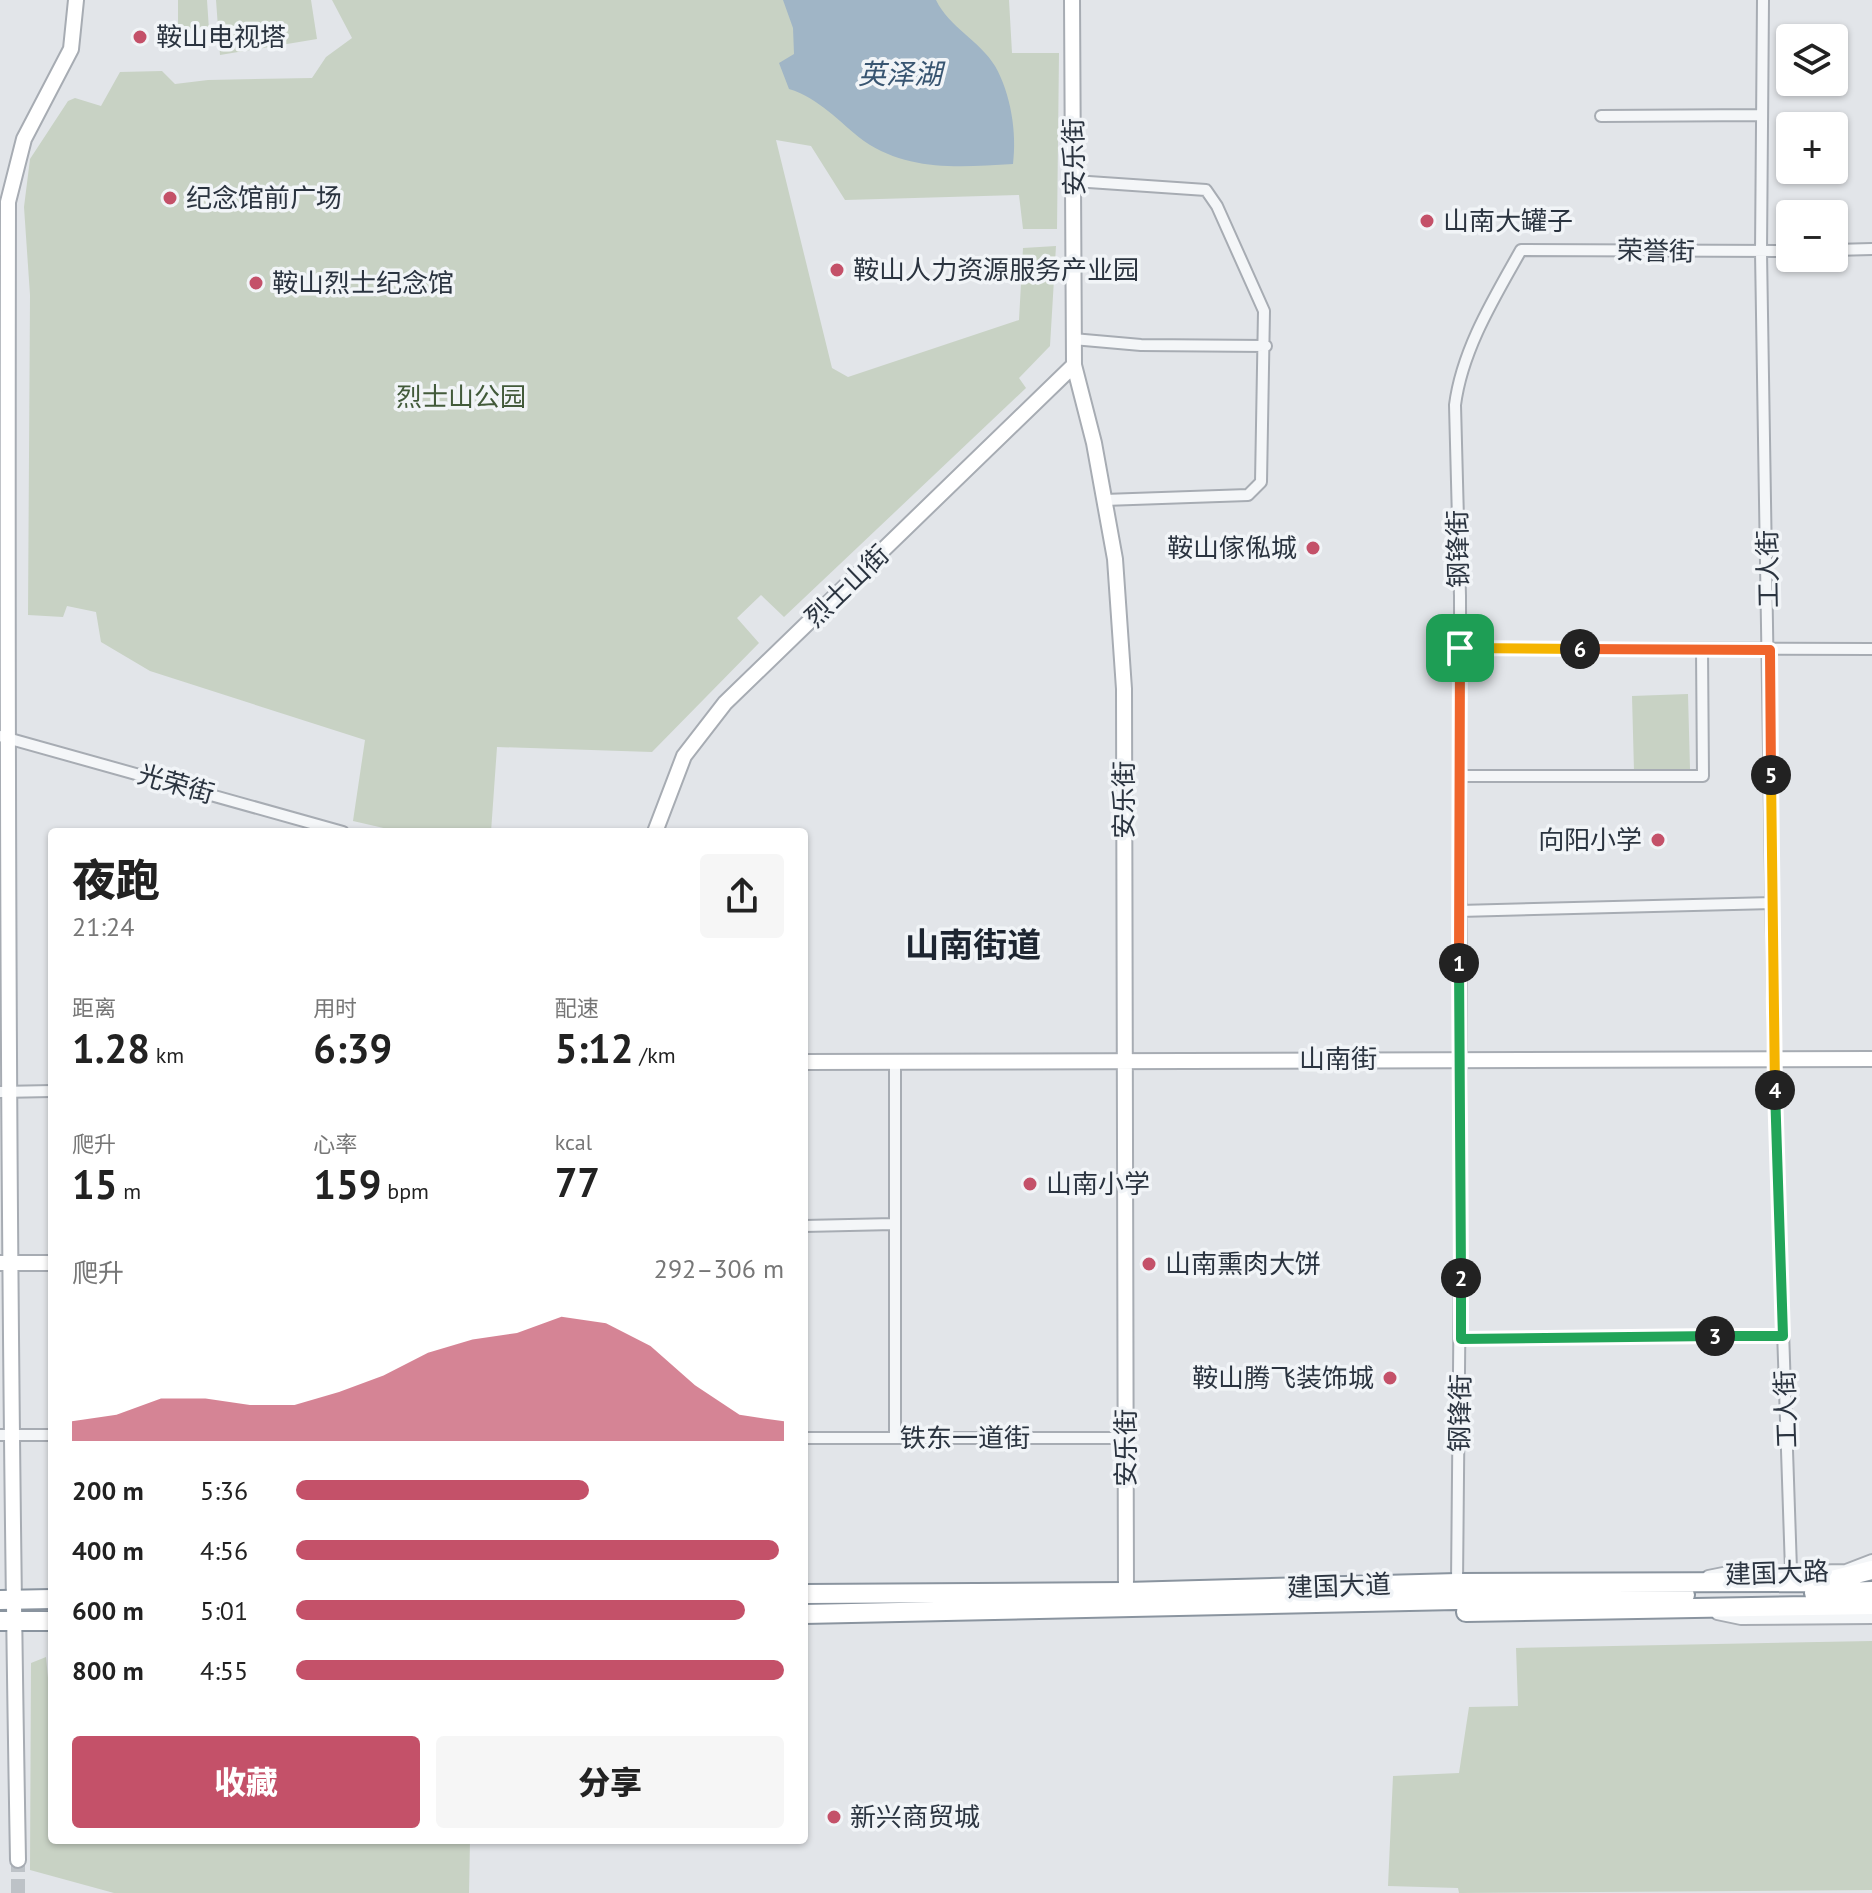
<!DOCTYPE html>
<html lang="zh">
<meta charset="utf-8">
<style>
body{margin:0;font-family:"PT Sans","Noto Sans SC",sans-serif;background:#f6f6f6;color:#222;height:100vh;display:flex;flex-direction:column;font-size:30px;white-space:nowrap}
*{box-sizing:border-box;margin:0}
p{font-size:26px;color:#767676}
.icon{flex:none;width:44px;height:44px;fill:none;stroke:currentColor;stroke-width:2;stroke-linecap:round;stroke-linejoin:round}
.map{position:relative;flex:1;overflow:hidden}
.details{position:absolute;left:48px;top:828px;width:760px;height:1016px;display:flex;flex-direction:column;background:#fff;border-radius:8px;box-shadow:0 2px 6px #0004}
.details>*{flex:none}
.fabs{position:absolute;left:1776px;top:24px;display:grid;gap:16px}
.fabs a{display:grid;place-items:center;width:72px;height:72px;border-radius:8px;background:#fff;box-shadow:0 2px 6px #0004;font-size:40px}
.pin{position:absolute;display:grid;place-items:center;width:68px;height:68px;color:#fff;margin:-34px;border-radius:16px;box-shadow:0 4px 12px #0006}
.km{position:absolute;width:40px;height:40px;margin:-20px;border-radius:50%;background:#222;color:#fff;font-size:22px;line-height:40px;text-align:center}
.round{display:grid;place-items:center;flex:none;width:84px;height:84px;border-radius:8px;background:#f6f6f6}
.summary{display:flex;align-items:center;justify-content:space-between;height:136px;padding:0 24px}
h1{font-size:44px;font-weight:800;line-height:60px}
.figures{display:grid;grid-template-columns:repeat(3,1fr);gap:12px;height:136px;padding:8px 24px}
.figures div{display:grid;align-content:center}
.figures b{font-size:40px;font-weight:800}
.figures small{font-size:22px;font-weight:400}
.figures p{font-size:22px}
.chart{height:224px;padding:16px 24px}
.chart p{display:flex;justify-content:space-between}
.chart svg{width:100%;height:144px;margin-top:8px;fill:#c45169;opacity:.7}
.primary-button{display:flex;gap:16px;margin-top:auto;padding:16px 24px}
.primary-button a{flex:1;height:92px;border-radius:8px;background:#c45169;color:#fff;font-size:32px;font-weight:800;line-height:92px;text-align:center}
.primary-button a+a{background:#f6f6f6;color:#222}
ul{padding:0 24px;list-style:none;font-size:26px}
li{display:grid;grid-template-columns:128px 96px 1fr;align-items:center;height:60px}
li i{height:20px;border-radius:10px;background:#c45169}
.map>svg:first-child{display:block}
.green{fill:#c8d2c4}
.water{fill:#a0b5c6}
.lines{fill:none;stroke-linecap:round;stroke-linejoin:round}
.secondary-tunnel{stroke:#bdc2c7;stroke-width:14;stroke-dasharray:14 7;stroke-linecap:butt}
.street-casing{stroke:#a7acb3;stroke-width:14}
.secondary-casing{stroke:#a7acb3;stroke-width:18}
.highway-casing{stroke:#8a949f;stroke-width:22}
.street{stroke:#f4f6f8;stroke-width:10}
.secondary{stroke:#fff;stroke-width:14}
.highway{stroke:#fff;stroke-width:18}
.split-1-casing{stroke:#fff;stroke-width:16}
.split-2-casing{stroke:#fff;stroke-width:16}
.split-3-casing{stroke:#fff;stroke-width:16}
.split-4-casing{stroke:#fff;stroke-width:16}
.split-5-casing{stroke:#fff;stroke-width:16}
.split-6-casing{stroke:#fff;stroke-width:16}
.split-7-casing{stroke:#fff;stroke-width:16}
.split-1{stroke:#f0652b;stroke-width:10}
.split-2{stroke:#22a559;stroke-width:10}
.split-3{stroke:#22a559;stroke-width:10}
.split-4{stroke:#22a559;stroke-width:10}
.split-5{stroke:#f5b400;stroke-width:10}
.split-6{stroke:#f0652b;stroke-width:10}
.split-7{stroke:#f5b400;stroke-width:10}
.poi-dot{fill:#c45169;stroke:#f1f4f7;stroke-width:3}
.labels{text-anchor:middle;stroke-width:7;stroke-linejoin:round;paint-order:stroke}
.poi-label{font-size:26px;fill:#2b3440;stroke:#f1f4f7;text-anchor:start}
.street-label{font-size:26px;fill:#2b3440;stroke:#f1f4f7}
.park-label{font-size:26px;fill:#425a3a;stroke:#f1f4f7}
.water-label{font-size:28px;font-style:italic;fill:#385571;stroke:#f1f4f7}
.district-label{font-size:34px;font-weight:bold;fill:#1d2531;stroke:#f1f4f7}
</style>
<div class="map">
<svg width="1872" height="1893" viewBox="0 0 1872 1893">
<rect width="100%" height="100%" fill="#e2e5e9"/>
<!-- green -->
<path class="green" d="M178 0H207L209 30 178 32Z
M216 0H311L317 39 220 55Z
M332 0H1009L1012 53H1059L1057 229H1023L1019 195 845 200 811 146 776 140 832 368 848 377 1019 320 1023 248 1056 246 1050 346 1019 378 1026 388 784 617 761 595 737 618 759 643 652 752 497 747 491 832H401L353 821 365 740 150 671 101 642 96 612 67 606 63 617 28 615 30 295 24 207 30 159 68 101 75 98 101 106 120 72 162 71 175 84 208 80 312 78 326 57 352 38Z
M1688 694 1690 769 1634 771 1632 696Z
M1872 1641V1890L1459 1893 1458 1888 1388 1886 1393 1776 1459 1773 1469 1707 1518 1706 1516 1648Z
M46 1657 52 1719V1840H470L469 1893H114L30 1870 31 1663Z"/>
<!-- water -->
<path class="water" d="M783 0H936C949 27 980 41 995 66 1011 94 1017 133 1013 164 961 167 909 172 864 141 839 122 819 98 789 89L779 63 794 54 793 28Z"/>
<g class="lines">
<!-- secondary-tunnel -->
<path class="secondary-tunnel" d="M18 1893V1860"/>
<defs>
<path id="street" d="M1763 0 1761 252 1774 1061 1791 1570
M1601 116 1762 115
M1074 181 1206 190 1217 206 1264 311 1261 482 1248 495 1104 500
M1834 250 1872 249
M1073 339 1141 345 1266 346
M1460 648 1872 649
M0 736 343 832
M1459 776H1703L1702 650
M1459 911 1773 903
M0 1092 52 1091
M804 1226 894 1224
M1461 1339 1783 1336
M0 1435H52
M804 1438H1126
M895 1438V1062
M1708 1576 1728 1572 1846 1570 1872 1560
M1457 1583 1461 1159 1460 596 1455 405C1462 350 1494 298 1521 250L1790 251
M1717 1614 1741 1619 1872 1618"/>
<path id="secondary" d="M1072 0 1074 365 1094 443 1115 559 1124 689 1126 1601
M655 832 684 756 725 703 1074 365
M804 1062 1872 1059
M0 1263H52
M18 1860C8 1307 7 755 8 202L24 139 71 49 76 0"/>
<path id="highway" d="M1814 1593 1872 1591
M804 1594 1126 1592 1457 1583 1824 1582 1872 1570
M0 1600 52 1599
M1466 1612 1872 1605
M804 1614 1685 1595
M0 1621H52"/>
</defs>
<!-- street casing -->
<use href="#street" class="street-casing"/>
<!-- secondary casing -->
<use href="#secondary" class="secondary-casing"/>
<!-- highway casing -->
<use href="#highway" class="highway-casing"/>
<!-- street -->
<use href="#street" class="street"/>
<!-- secondary -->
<use href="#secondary" class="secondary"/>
<!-- highway -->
<use href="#highway" class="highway"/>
</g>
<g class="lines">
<defs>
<path id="split-1" d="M1459 963 1460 648"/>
<path id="split-2" d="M1459 963 1461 1278"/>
<path id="split-3" d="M1461 1278V1339L1715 1336"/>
<path id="split-4" d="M1715 1336H1783L1775 1090"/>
<path id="split-5" d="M1771 775 1775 1090"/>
<path id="split-6" d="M1580 649 1770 650 1771 775"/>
<path id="split-7" d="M1460 648 1580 649"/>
</defs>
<!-- split-1 casing -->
<use href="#split-1" class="split-1-casing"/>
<!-- split-2 casing -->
<use href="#split-2" class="split-2-casing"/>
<!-- split-3 casing -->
<use href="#split-3" class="split-3-casing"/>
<!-- split-4 casing -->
<use href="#split-4" class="split-4-casing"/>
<!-- split-5 casing -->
<use href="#split-5" class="split-5-casing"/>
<!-- split-6 casing -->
<use href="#split-6" class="split-6-casing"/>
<!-- split-7 casing -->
<use href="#split-7" class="split-7-casing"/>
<!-- split-1 -->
<use href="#split-1" class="split-1"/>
<!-- split-2 -->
<use href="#split-2" class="split-2"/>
<!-- split-3 -->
<use href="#split-3" class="split-3"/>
<!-- split-4 -->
<use href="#split-4" class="split-4"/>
<!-- split-5 -->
<use href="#split-5" class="split-5"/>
<!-- split-6 -->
<use href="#split-6" class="split-6"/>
<!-- split-7 -->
<use href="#split-7" class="split-7"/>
</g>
<!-- markers -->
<g class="poi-dot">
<circle cx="140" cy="37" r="8"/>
<circle cx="170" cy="198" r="8"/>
<circle cx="1427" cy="221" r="8"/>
<circle cx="837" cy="270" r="8"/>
<circle cx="256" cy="283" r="8"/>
<circle cx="1313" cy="548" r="8"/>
<circle cx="1658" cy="840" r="8"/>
<circle cx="1030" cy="1184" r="8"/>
<circle cx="1149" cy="1264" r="8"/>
<circle cx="1390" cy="1378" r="8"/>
<circle cx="834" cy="1817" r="8"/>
</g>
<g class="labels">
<!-- poi labels -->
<g class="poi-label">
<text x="156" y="46">鞍山电视塔</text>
<text x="186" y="207">纪念馆前广场</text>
<text x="1443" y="230">山南大罐子</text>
<text x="853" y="279">鞍山人力资源服务产业园</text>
<text x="272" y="292">鞍山烈士纪念馆</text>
<text x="1297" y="557" text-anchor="end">鞍山傢俬城</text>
<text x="1642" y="849" text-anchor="end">向阳小学</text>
<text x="1046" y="1193">山南小学</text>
<text x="1165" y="1273">山南熏肉大饼</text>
<text x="1374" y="1387" text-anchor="end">鞍山腾飞装饰城</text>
<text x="850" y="1826">新兴商贸城</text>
</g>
<!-- street labels -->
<g class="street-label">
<text transform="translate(1074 157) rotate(-91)" y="9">安乐街</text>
<text transform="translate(1656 251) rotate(1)" y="9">荣誉街</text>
<text transform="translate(1458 549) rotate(-91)" y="9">钢锋街</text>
<text transform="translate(1768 569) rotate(-91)" y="9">工人街</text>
<text transform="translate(847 586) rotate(-44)" y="9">烈士山街</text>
<text transform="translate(176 784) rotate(16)" y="9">光荣街</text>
<text transform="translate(1124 800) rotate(-90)" y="9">安乐街</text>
<text x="1338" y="1068">山南街</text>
<text transform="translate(1786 1409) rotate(-92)" y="9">工人街</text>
<text transform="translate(1460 1413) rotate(-89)" y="9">钢锋街</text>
<text x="965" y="1447">铁东一道街</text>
<text transform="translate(1126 1448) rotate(-90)" y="9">安乐街</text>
<text transform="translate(1777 1573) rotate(-2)" y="9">建国大路</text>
<text transform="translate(1339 1586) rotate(-2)" y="9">建国大道</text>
</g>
<!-- park labels -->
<g class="park-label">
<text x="461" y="406">烈士山公园</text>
</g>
<!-- water labels -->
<g class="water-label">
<text x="900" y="84">英泽湖</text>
</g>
<!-- district labels -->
<g class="district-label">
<text x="973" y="957">山南街道</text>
</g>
</g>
</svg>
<div class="fabs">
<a><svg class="icon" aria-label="layers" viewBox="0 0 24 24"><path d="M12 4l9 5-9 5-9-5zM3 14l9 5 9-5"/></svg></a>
<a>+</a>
<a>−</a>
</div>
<div class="pin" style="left:1460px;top:648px;background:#1e9e55"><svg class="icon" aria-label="arrive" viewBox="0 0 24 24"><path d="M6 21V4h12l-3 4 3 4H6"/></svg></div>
<b class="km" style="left:1459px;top:963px">1</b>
<b class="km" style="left:1461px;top:1278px">2</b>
<b class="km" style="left:1715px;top:1336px">3</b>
<b class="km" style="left:1775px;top:1090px">4</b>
<b class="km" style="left:1771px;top:775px">5</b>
<b class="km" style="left:1580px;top:649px">6</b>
<section class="details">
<div class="summary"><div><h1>夜跑</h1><p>21:24</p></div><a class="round"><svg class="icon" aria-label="share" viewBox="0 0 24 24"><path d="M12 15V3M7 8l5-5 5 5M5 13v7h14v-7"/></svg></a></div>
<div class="figures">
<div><p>距离</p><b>1.28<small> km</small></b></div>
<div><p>用时</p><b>6:39</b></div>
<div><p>配速</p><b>5:12<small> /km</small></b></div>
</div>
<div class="figures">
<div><p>爬升</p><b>15<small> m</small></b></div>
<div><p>心率</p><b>159<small> bpm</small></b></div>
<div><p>kcal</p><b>77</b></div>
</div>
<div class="chart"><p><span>爬升</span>292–306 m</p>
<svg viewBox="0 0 160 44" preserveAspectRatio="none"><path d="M0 44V38L10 36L20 31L30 31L40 33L50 33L60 29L70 24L80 17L90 13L100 11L110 6L120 8L130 15L140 27L150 36L160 38V44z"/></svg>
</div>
<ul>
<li><b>200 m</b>5:36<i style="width:60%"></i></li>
<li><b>400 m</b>4:56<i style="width:99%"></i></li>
<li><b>600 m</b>5:01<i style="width:92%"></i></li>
<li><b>800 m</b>4:55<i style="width:100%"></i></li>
</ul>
<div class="primary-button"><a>收藏</a><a>分享</a></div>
</section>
</div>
